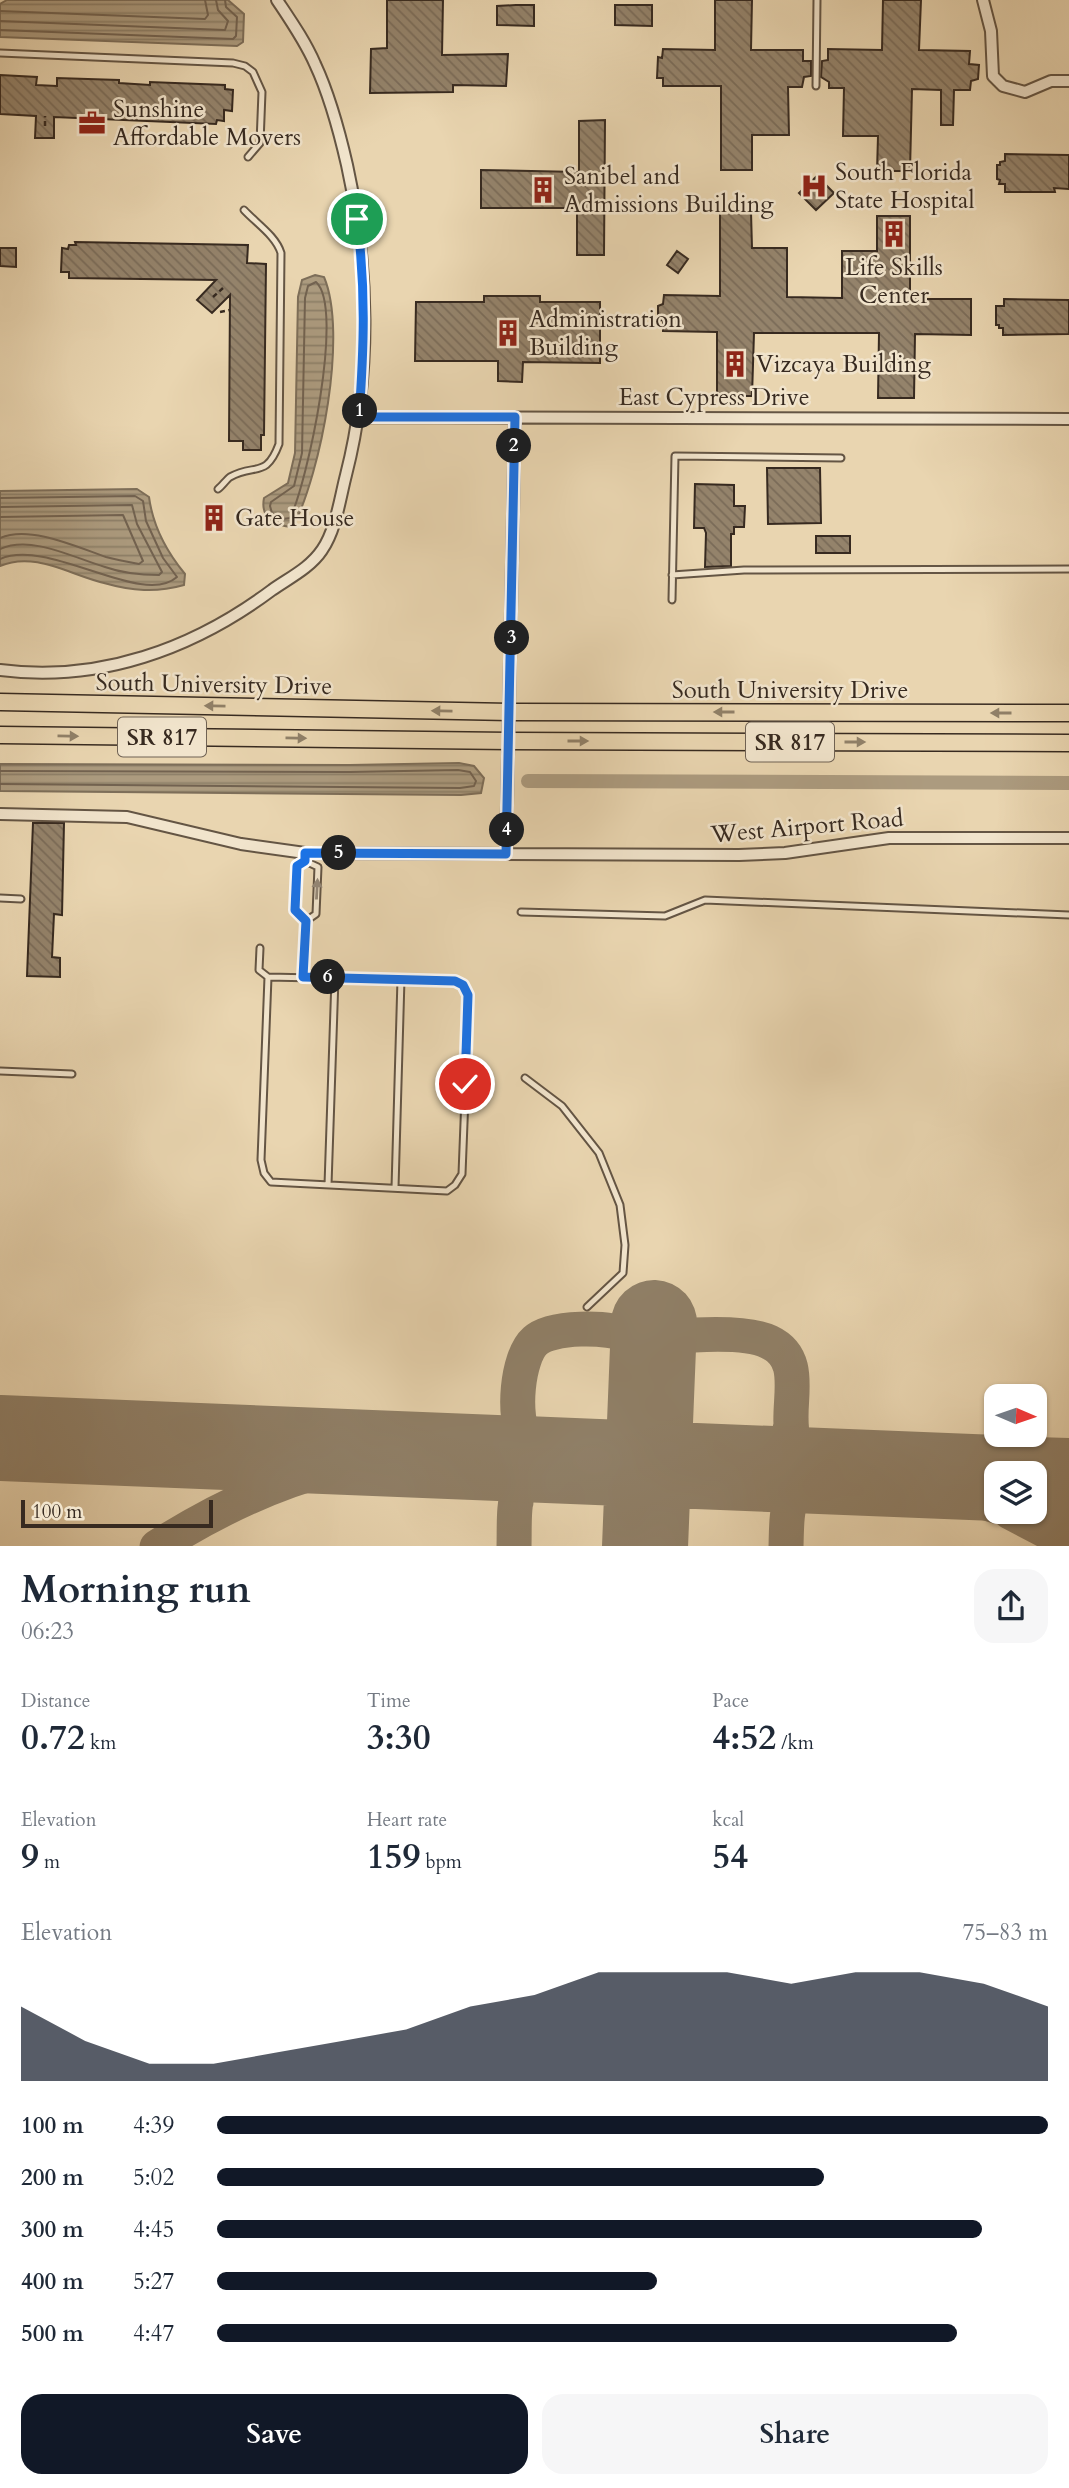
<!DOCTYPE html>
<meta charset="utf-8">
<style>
body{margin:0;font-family:Cardo,serif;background:#f6f6f7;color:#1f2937;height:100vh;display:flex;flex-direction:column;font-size:26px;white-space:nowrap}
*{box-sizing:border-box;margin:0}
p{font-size:23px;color:#747a83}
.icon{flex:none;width:38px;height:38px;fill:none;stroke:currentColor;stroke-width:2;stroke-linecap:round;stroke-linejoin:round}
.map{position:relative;height:1546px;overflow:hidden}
.sheet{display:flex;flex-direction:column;background:#fff;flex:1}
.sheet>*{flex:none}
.needle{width:46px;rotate:92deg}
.controls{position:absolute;left:984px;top:1384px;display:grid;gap:14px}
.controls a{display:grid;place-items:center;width:63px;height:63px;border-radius:14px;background:#fff;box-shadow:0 2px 5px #0004;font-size:35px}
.scale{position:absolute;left:21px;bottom:18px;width:192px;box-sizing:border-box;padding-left:7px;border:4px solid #372a20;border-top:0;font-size:19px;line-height:24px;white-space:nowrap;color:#372a20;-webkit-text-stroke:5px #f1e4cc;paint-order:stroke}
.pin{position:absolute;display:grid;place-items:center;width:60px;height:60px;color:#fff;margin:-30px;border:4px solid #fff;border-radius:50%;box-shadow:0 2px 7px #0007}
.km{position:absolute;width:35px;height:35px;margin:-18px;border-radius:50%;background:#222;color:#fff;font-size:19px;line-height:35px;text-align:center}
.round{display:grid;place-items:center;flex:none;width:74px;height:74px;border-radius:21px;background:#f6f6f7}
.summary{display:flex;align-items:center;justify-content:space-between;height:119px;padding:0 21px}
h1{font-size:38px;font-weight:800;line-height:52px}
.figures{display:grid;grid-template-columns:repeat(3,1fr);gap:10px;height:119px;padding:7px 21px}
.figures div{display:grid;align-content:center}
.figures b{font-size:35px;font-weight:800}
.figures small{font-size:19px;font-weight:400}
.figures p{font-size:19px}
.chart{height:196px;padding:14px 21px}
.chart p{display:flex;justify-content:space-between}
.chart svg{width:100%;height:126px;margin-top:7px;fill:#111827;opacity:.7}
.button{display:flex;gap:14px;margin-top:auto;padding:14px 21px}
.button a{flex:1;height:80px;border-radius:21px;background:#111827;color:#fff;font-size:28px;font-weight:800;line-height:80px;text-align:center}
.button a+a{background:#f6f6f7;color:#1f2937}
ul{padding:0 21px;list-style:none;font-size:23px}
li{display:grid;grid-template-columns:112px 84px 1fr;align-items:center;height:52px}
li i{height:18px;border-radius:9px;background:#111827}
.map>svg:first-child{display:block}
.water{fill:url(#water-rules);stroke:#7d6e59;stroke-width:2}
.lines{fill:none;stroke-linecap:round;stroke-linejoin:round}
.shore{stroke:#726250;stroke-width:2}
.canal{stroke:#ac9b7f;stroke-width:14}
.taxiway{stroke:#908068;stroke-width:35}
.runway{stroke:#908068;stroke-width:86}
.building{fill:url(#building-back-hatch);stroke:#372a20;stroke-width:2}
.service-casing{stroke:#645544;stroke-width:9}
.minor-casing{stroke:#645544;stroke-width:14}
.primary-casing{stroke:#372a20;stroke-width:19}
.path{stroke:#372a20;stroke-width:2.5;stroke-dasharray:5 3.5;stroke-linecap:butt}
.service{stroke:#f1e4cc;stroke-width:5}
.minor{stroke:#f1e4cc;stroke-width:10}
.primary{stroke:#e9d5b0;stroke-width:16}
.oneway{fill:#908068}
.oneway2{fill:#948776}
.route-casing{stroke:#fff;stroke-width:14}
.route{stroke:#1a73e8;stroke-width:9}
.labels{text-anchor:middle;stroke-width:5;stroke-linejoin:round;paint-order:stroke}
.shield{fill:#f1e4cc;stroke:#6f6254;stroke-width:2}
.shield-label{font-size:23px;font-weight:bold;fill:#372a20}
.poi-label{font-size:24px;fill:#372a20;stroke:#f1e4cc;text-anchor:start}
.street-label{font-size:24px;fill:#372a20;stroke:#f1e4cc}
</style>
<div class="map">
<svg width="1069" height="1547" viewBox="0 0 1069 1547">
<defs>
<pattern id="water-rules" width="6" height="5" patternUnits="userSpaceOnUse" patternTransform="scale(1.75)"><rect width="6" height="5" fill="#ac9b7f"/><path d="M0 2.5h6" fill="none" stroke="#8d7f68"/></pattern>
<pattern id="building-back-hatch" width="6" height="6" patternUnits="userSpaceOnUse" patternTransform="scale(1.75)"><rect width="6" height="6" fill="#94836b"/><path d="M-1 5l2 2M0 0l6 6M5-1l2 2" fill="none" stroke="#7a6b58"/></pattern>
</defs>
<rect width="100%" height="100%" fill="#e9d5b0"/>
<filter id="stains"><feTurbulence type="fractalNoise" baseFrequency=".00286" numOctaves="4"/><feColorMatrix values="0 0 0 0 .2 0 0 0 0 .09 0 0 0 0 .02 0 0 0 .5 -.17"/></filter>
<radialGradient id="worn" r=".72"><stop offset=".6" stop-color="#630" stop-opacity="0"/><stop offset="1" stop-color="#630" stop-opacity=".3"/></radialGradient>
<!-- water -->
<path class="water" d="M7 0H228L244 14 243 42 237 46 0 37V4Z
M315 275 324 277C348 334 321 472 293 527 275 526 260 518 264 498L288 483 295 453 298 297 302 280Z
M137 489 149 497C153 527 166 551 185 574L184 585C156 593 132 591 104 583 70 575 35 551 0 566V491Z
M459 763 474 766 484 778 481 793 461 795 0 791V764L350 765Z"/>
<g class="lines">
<!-- shore -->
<path class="shore" d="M0 11 205 19 208 15 205 0
M0 21 225 30 228 21 218 10 216 0
M0 30 233 39 236 36 237 17 226 7 225 0
M316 282C345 308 307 484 290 518L283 519 272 513 270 506 271 502 294 486 302 453 305 298 308 286Z
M0 498 135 496 143 501 146 521 163 558 177 577C142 608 49 537 0 559
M0 507 132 505 137 524 162 572 159 575C141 575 122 573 105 567 74 558 32 535 0 549
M0 517 123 515 143 561 139 564C128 562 117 560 106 557 77 547 30 525 0 538
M0 771 350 772 458 770 470 772 476 781 474 786 460 788 0 784"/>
<!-- canal -->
<path class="canal" d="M528 781 1069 783"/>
<!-- taxiway -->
<path class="taxiway" d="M652 1370C659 1351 672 1336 694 1335 714 1334 751 1333 769 1342 824 1368 754 1445 827 1472
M475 1457C499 1463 514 1476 516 1502
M554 1460C542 1455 532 1450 525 1438 512 1418 517 1357 535 1341 551 1326 609 1326 629 1336 642 1343 649 1356 652 1370
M752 1468C775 1461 787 1449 791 1425
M854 1472 925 1483 996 1506
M1010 1512 1069 1543
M157 1547C212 1512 271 1483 334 1467 364 1460 395 1458 426 1455
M514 1547C515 1508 509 1473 554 1460
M786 1547C787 1510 785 1481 827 1472"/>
<!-- runway -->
<path class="runway" d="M0 1438 996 1478
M1034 1480 1069 1481
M645 1547 654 1323"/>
</g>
<!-- building -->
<path class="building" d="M387 0H443L442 55 508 54 506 86 453 85V92L370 93 371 49 387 48Z
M715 0H752L751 50H803V61H811V76L804 77 802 87H788L789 135H752V170H721V86H663V78H657L658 57 662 58 663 49 715 50Z
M883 0H921L919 50 970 51 969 64 979 65 978 79 971 81 970 90H954L953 125H941V90L912 89 910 171H877L878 136H843L844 88H829V82L821 77 822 61 828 60V49L882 50Z
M516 5H534V26L497 25V6Z
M615 5H652V26L615 25Z
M0 75 37 77 36 85 57 86V78L119 80V83L150 85V82L225 85V89L233 90 232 111 224 110V121L217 120 216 124 54 117V138H35L36 116 0 114Z
M605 120 604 255H577V208H481V170L579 172V121Z
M1005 154 1069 155V189L1054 188 1055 192H1005V184H999L1000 180 997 179V165H1000V162L1005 161Z
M817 176 834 193 816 210 799 193Z
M751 212 752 248H787V297L842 298V251H877V216H910V299H971V335L915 334 914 398H878L879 333H754L752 396H717V332L663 331V320L658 321V306L663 304 664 295 720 296V213Z
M75 242 248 245 247 263 266 264 264 435H261V450H243V441H229L230 295 212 313 197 300 216 280 69 278V272H61L62 248 68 249 69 245H76Z
M0 248H16V267L0 266Z
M677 251 688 259 678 273 667 265Z
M484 296H540V302H600V363L523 362 522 382 498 381V361H415L416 302H484Z
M1004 299 1069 300V334L1003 335V328H999V325H996V306H1004Z
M767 468H820L821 523 768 524Z
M695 484 734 485V506H745L744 527H734V534H731V566L705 567 706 533 704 528H694Z
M816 536H850V553H816Z
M33 823H64L62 915 54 914 52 957 60 958V977L27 976Z"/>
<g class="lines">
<defs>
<path id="service" d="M0 53 233 63 245 66 253 72 262 92 260 143 248 157
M816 86 817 0
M218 489C222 486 226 480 230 477 255 463 266 479 279 444L281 253C276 236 256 223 244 210
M672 575 744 570 1069 569
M672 600 675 456 841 458
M305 861 318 867 316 914 306 921
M0 898 21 899
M521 912 665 916 705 900 1069 915
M260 948 259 970 268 977
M268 977 455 981 463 985 469 995 462 1174 455 1185 447 1191 271 1182 264 1173 261 1160Z
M303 977 306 921 295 910 297 866 305 861
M0 1071 72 1074
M525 1078 562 1106 599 1153 620 1205 625 1245 623 1273 587 1307
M328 1185 335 978
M395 1188 401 979"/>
<path id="minor" d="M983 0 991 31 993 76 1003 86 1025 92 1051 81H1069
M359 417 1069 419
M0 670C99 683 193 649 272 590 289 578 310 568 322 550 336 530 340 498 346 475 372 374 369 266 347 165 339 130 330 96 315 64 305 41 291 21 277 0
M0 814 127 817 241 844 305 853 739 855 785 853 889 838H1069
M506 854 515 417"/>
<path id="primary" d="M0 702 510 712 1069 713
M0 735 510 741 1069 743"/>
</defs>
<!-- service casing -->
<use href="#service" class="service-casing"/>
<!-- minor casing -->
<use href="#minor" class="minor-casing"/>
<!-- primary casing -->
<use href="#primary" class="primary-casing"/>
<!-- path -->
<path class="path" d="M45 126V116
M213 297 223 288
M220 312 230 310"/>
<!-- service -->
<use href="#service" class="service"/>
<!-- minor -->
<use href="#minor" class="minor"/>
<!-- primary -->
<use href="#primary" class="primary"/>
</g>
<!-- one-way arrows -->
<defs><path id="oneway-solid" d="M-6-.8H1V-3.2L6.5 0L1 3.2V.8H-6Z" transform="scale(1.75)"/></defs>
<g class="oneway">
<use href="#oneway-solid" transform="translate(215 706) rotate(-179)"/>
<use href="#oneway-solid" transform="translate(442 711) rotate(-179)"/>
<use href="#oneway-solid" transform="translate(724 712) rotate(-180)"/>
<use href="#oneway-solid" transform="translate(1001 713) rotate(-180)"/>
<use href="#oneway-solid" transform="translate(68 736) rotate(1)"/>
<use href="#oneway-solid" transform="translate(296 738) rotate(1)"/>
<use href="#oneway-solid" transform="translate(578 741)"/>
<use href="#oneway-solid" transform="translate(855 742)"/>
</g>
<use class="oneway2" href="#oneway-solid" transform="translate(317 889) rotate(-87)"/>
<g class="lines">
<defs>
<path id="route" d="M357 219C366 290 364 347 359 417H515L506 854 305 853V861L297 866 295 910 306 921 303 977 455 981 463 985 468 995 465 1084"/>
</defs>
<!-- route casing -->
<use href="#route" class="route-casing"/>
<!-- route -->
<use href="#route" class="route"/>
</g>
<!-- icons -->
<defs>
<symbol id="office-bare" viewBox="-9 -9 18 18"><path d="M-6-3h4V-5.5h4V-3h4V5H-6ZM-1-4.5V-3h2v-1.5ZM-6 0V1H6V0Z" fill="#8f2418" stroke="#f1e4cc" stroke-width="2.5" paint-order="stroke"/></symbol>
<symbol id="hospital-bare" viewBox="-9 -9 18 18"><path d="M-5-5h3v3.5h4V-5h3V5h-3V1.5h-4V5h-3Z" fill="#8f2418" stroke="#f1e4cc" stroke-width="2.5" paint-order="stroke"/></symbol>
<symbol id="building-bare" viewBox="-9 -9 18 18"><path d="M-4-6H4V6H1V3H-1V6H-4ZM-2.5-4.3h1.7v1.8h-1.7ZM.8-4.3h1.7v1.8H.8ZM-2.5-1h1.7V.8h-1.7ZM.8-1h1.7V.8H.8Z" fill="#8f2418" stroke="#f1e4cc" stroke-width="2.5" paint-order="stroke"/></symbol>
</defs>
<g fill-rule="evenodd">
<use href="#office-bare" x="73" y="104" width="38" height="38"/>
<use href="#hospital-bare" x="795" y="167" width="38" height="38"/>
<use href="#building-bare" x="524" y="171" width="38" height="38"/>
<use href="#building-bare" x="875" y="215" width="38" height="38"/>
<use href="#building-bare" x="489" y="314" width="38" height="38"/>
<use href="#building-bare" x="716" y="345" width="38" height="38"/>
<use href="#building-bare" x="195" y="499" width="38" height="38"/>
</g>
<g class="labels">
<!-- shield labels -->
<g class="shield">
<rect x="118" y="717.5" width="88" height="39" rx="5"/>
<rect x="746" y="722.5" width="88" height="39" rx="5"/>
</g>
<g class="shield-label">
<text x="162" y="745">SR 817</text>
<text x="790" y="750">SR 817</text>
</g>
<!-- poi labels -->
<g class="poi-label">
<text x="113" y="117">Sunshine<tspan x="113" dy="28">Affordable Movers</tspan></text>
<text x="835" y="180">South Florida<tspan x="835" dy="28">State Hospital</tspan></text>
<text x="564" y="184">Sanibel and<tspan x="564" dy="28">Admissions Building</tspan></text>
<text x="894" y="275" text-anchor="middle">Life Skills<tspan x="894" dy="28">Center</tspan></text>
<text x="529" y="327">Administration<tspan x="529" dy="28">Building</tspan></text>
<text x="756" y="372">Vizcaya Building</text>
<text x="235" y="526">Gate House</text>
</g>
<!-- street labels -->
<g class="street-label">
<text x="714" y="405">East Cypress Drive</text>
<text transform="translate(214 684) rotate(1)" y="8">South University Drive</text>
<text x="790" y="698">South University Drive</text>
<text transform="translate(807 826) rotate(-5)" y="8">West Airport Road</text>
</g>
</g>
<rect width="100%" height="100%" filter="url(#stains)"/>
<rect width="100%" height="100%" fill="url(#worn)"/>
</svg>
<div class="controls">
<a><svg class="needle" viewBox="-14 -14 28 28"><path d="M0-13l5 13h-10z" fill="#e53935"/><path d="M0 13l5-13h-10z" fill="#747a83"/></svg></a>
<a><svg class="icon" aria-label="layers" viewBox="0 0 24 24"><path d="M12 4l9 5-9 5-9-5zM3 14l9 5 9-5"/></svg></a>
</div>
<div class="scale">100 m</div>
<div class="pin" style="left:357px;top:219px;background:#1e9e55"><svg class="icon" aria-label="arrive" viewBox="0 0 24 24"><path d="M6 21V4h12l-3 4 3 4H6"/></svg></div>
<div class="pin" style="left:465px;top:1084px;background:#d93025"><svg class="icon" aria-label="check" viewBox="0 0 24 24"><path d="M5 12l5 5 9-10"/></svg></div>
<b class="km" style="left:360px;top:411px">1</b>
<b class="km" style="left:514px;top:446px">2</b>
<b class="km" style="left:512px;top:638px">3</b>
<b class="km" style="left:507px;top:830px">4</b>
<b class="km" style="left:339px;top:853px">5</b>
<b class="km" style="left:328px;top:977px">6</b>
</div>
<section class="sheet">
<div class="summary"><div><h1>Morning run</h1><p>06:23</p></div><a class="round"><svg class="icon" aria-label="share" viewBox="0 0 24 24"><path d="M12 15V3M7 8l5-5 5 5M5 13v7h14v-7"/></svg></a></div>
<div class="figures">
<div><p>Distance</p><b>0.72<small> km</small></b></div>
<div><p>Time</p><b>3:30</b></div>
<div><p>Pace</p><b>4:52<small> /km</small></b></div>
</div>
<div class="figures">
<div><p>Elevation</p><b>9<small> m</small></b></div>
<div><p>Heart rate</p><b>159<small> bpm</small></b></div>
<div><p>kcal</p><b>54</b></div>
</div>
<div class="chart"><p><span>Elevation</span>75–83 m</p>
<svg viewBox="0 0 160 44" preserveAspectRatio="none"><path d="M0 44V18L10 30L20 38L30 38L40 34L50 30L60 26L70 18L80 14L90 6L100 6L110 6L120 10L130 6L140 6L150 10L160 18V44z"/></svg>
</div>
<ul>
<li><b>100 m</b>4:39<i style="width:100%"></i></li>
<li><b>200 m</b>5:02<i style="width:73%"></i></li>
<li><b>300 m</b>4:45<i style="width:92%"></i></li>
<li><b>400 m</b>5:27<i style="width:53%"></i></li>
<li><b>500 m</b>4:47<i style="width:89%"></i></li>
</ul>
<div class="button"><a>Save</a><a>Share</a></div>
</section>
